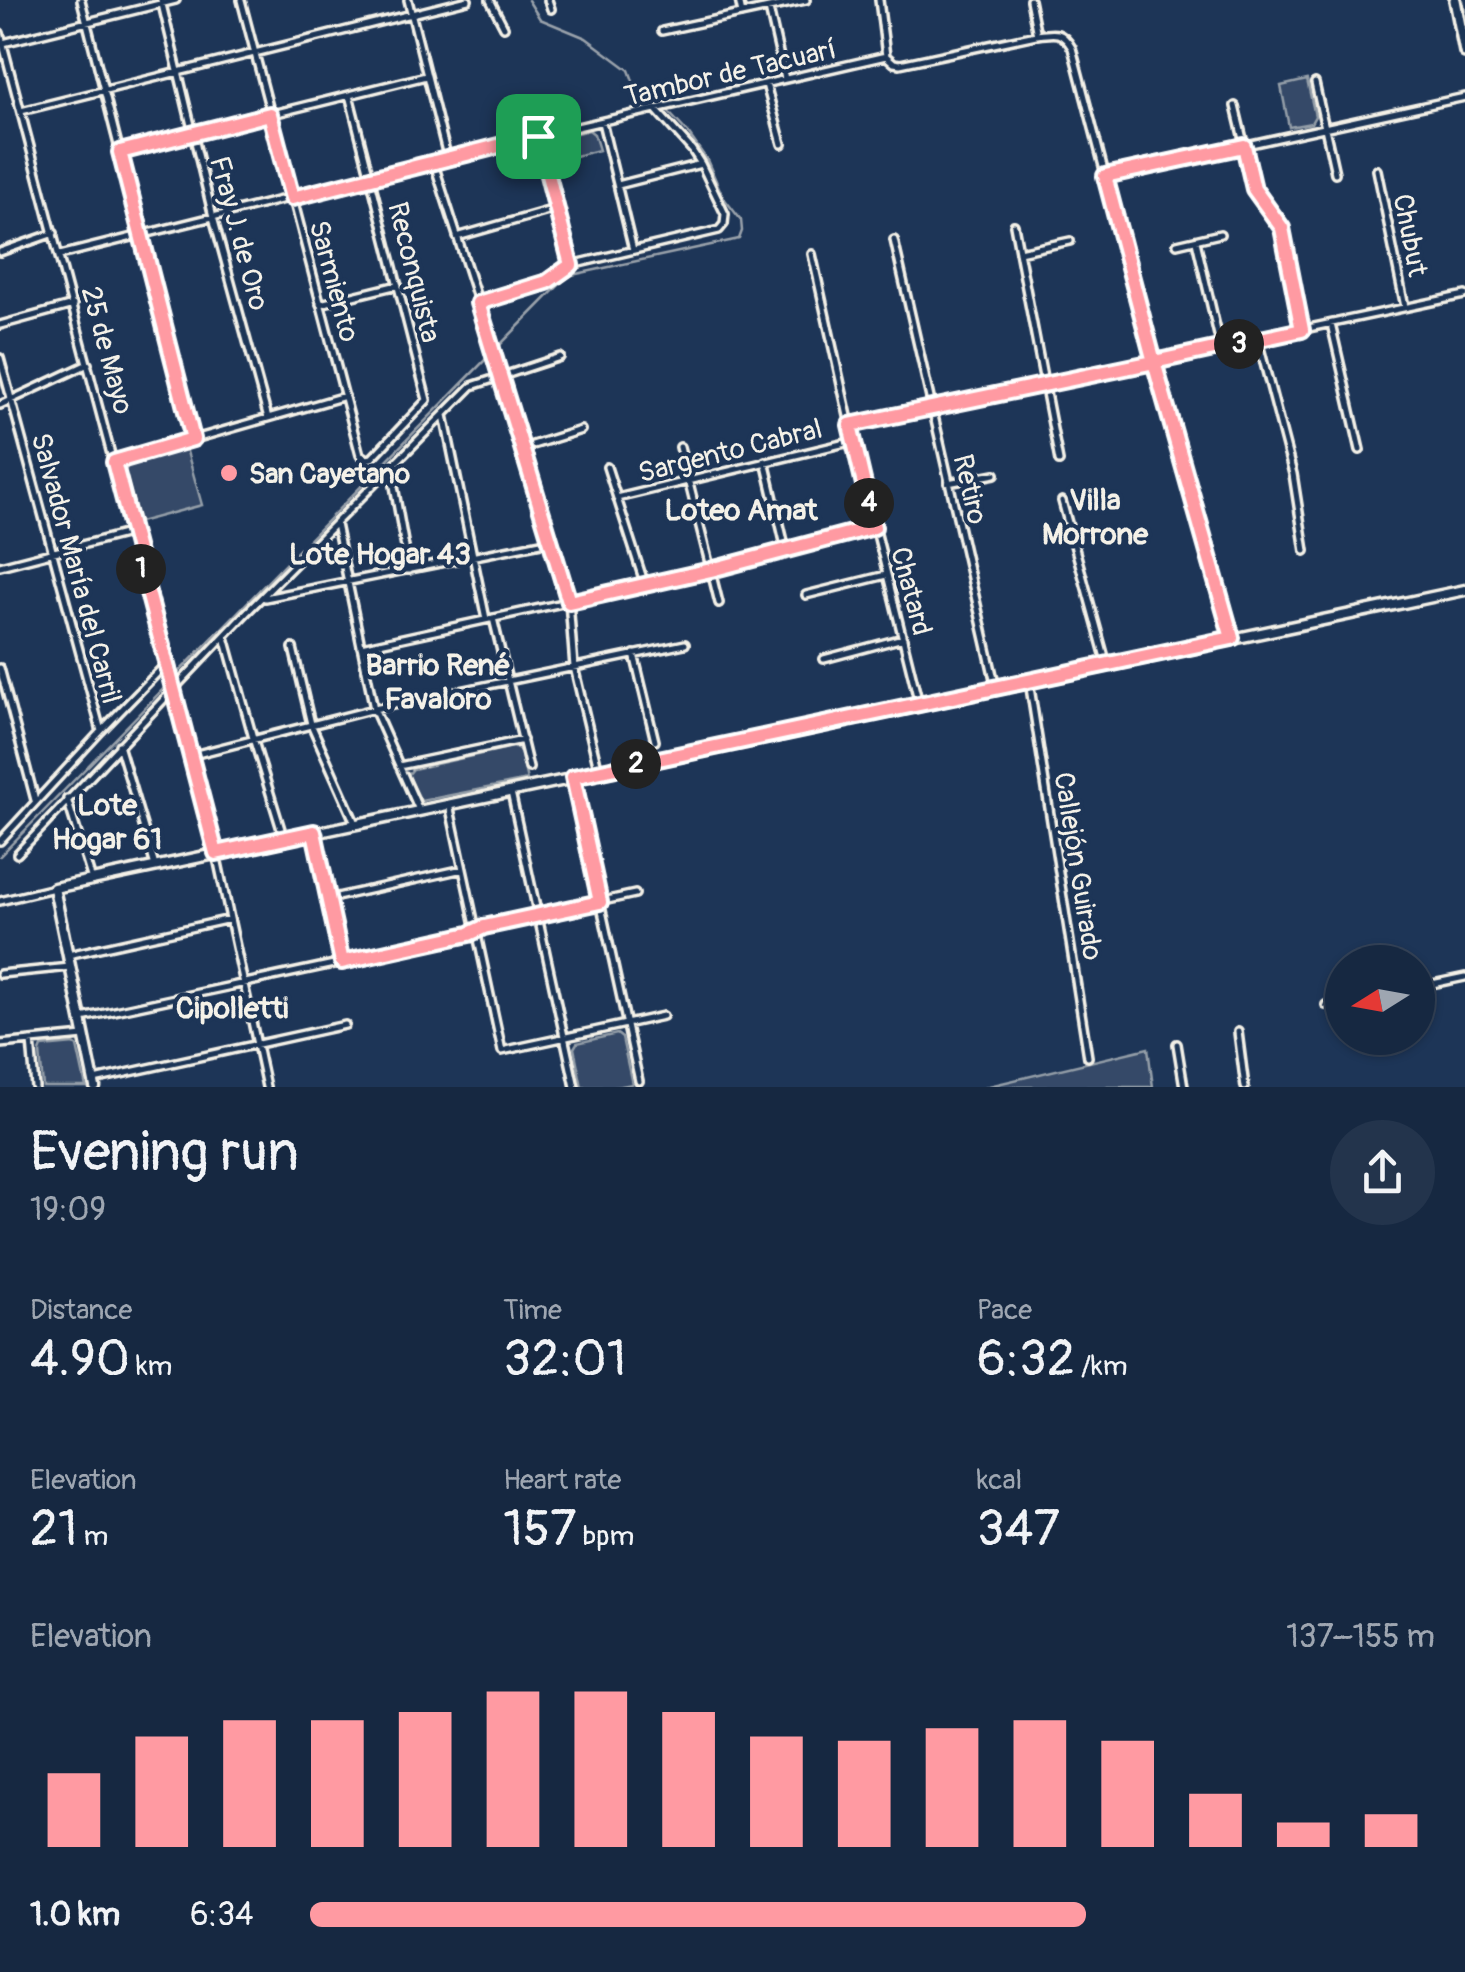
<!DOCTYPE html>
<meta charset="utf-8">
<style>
body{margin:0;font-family:Pangolin,sans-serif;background:#23344c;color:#f1f3f6;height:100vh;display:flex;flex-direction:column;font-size:38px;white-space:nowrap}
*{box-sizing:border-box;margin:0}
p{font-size:32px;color:#9ea6b1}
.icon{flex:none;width:55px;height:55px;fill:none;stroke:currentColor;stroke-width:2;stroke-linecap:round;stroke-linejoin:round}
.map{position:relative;height:1087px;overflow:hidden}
.side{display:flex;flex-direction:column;background:#162841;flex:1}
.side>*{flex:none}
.needle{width:65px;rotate:259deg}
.controls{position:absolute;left:1325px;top:945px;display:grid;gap:20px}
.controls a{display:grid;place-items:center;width:110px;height:110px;border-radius:50%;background:#162841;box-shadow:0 2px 8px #0004,0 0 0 2px #35445a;font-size:50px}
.pin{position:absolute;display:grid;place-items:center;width:85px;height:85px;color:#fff;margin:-42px;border-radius:20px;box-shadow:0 5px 15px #0006}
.km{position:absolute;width:50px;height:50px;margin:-25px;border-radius:50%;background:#222;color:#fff;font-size:28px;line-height:50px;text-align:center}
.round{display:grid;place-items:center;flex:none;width:105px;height:105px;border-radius:52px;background:#23344c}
.head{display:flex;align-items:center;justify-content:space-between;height:170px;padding:0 30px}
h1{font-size:55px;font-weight:600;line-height:75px}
.stats{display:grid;grid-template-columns:repeat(3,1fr);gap:15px;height:170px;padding:10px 30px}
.stats div{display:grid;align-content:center}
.stats b{font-size:50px;font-weight:600}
.stats small{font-size:28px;font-weight:400}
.stats p{font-size:28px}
.chart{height:280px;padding:20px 30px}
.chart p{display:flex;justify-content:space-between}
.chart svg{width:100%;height:180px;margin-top:10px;stroke:#ff9aa2;stroke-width:6}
ul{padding:0 30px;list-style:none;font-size:32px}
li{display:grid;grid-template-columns:160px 120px 1fr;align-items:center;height:75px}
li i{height:25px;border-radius:12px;background:#ff9aa2}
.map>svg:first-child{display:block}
.green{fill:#354a67;stroke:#949ea8;stroke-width:2.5}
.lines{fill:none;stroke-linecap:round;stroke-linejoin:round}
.stream{stroke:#9aa2ab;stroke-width:2.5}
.street-casing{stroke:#f4f1e8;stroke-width:12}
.secondary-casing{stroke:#f4f1e8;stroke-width:15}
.primary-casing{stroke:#f4f1e8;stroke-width:16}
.street{stroke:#1d3557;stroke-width:5}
.secondary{stroke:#1d3557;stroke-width:8}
.primary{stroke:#1d3557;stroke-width:9}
.route-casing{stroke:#fff;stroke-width:20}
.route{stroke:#ff9aa2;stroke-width:12}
.poi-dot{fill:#ff9aa2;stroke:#1d3557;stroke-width:4}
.labels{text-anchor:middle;stroke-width:8;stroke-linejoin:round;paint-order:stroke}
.street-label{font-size:28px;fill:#f4f1e8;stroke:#1d3557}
.poi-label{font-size:28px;font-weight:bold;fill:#f4f1e8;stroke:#1d3557;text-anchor:start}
.neighbourhood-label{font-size:30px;font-weight:bold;fill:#f4f1e8;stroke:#1d3557}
</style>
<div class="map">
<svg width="1465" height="1087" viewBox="0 0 1465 1087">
<rect width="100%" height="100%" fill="#1d3557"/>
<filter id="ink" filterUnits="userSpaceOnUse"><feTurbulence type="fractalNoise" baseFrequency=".01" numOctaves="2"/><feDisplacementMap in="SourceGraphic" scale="20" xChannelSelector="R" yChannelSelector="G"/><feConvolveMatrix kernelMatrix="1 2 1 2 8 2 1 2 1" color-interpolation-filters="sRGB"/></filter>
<g filter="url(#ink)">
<!-- green -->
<path class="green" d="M1307 80 1315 116 1311 123 1289 127 1281 86Z
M589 130 594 134 599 150 552 162 545 141Z
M186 448 202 505 139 522 125 471 129 463Z
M513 747 520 751 527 780 421 801 408 775 413 769Z
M617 1034 622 1038 632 1084 617 1087H582L574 1048 577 1043Z
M74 1044 77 1046 86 1087H43L40 1052 42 1047Z
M1148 1048 1153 1087H985Z"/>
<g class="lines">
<!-- stream -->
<path class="stream" d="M1463 0 1465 10
M499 346 562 282 572 275 739 239 742 231 741 220 723 197 707 160 688 133 663 106 635 86 629 70 586 38 540 19 528 0
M175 676 488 357
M0 856 167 685"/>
<defs>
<path id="street" d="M81 0 193 439
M161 0 213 217 268 418
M241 0 360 455 367 459 372 458 427 400 349 95
M408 0 448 160
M490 0 504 27
M548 0 551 9
M739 0 742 14
M879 0 886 56
M1030 0 1037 35C1056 32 1062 31 1072 48L1159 380 1232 638
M769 9 785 79
M662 31 806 0
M0 33 216 853 266 1087
M3 43 176 0
M886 56 894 63 900 64 1036 35
M1315 83 1335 173
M766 84 782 144
M1235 106 1255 189 1282 227 1302 330
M21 111 468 0
M602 122 633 250
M538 137 571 265
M119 152 426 76
M434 164 502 376 569 601 574 667 599 772
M1377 170 1405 307
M1105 176 1465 97
M618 185 701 164
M1014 225 1059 461
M457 237 555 209
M894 240 996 688
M1196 241 1221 348
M1177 244 1220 234
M0 252 54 233
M1019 252 1070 241
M812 254 850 425 919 704
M60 255 538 136 886 56
M478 303 547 282 571 265 719 230 724 224 725 214 701 164 692 150 657 111
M320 304 398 285
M1331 324 1360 450
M0 325 73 305
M1258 340 1293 474 1305 551
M0 358 101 731
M0 405 88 364
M444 415 486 619
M850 425 1465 295
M680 447 719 603
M523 448 581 430
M765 461 786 550
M114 462 345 396
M607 467 645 585
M391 469 409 570
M948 483 995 474
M617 498 854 441
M1062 501 1107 665
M336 524 374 709 419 810
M0 566 132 532
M806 595 886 575
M265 598 551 541
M493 618 529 768
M225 637 253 738 284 839
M361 647 645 585 874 527
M293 648 311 724 355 823
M634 654 655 741
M824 659 903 638
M0 668 35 800
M1029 681 1088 1057
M119 745 155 866
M189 756 374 709 685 644
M399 766 523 740
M573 777 639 1081
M511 792 575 1087
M67 799 92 880
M449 804 502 1051 663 1016
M314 833 342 962
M0 841 101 731 166 664
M17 854 246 613 472 386 560 357
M328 899 463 869
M0 901 54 888
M68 955 230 919
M0 974 70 967
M1418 987 1465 977
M1326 1005 1342 1002
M82 1018 469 935 484 927 635 894
M1238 1032 1245 1087
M31 1041 35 1087
M0 1044 84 1036
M1177 1044 1184 1087
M94 1080 345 1025"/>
<path id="secondary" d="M95 1087 54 888 1465 590"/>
<path id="primary" d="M1455 0 1465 52"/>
</defs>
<!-- street casing -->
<use href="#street" class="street-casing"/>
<!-- secondary casing -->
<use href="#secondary" class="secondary-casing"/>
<!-- primary casing -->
<use href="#primary" class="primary-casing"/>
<!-- street -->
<use href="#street" class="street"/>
<!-- secondary -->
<use href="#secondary" class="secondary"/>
<!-- primary -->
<use href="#primary" class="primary"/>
</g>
</g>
<g class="lines" filter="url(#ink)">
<defs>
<path id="route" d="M538 136 292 198 270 114 120 152 193 439 114 462 216 853 314 832 342 962 469 934 484 927 600 902 573 777 1232 638 1154 362 1302 330 1282 228 1254 189 1244 146 1105 176 1154 362 850 425 874 527 711 570 569 602 478 303 547 282 571 265 538 136"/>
</defs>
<!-- route casing -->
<use href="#route" class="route-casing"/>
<!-- route -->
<use href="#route" class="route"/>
</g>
<!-- markers -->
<circle class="poi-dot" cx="229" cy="473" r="10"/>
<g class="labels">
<!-- street labels -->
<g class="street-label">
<text transform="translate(730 72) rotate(-13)" y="10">Tambor de Tacuarí</text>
<text transform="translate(240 233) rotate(75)" y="10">Fray J. de Oro</text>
<text transform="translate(1411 235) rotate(79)" y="10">Chubut</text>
<text transform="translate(415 272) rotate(76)" y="10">Reconquista</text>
<text transform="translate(335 281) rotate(75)" y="10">Sarmiento</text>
<text transform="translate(108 350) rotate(75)" y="10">25 de Mayo</text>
<text transform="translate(730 450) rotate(-14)" y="10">Sargento Cabral</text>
<text transform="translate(971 489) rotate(77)" y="10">Retiro</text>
<text transform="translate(77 568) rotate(75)" y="10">Salvador María del Carril</text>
<text transform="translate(912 591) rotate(75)" y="10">Chatard</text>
<text transform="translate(1079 866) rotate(81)" y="10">Callejón Guirado</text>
</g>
<!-- poi labels -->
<g class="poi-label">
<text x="249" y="483">San Cayetano</text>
</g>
<!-- neighbourhood labels -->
<g class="neighbourhood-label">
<text x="1095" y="510">Villa<tspan x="1095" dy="34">Morrone</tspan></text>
<text x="741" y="520">Loteo Amat</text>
<text x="380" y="564">Lote Hogar 43</text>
<text x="438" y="675">Barrio René<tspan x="438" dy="34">Favaloro</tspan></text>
<text x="107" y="815">Lote<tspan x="107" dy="34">Hogar 61</tspan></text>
<text x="232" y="1018">Cipolletti</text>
</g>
</g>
</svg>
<div class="controls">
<a><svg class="needle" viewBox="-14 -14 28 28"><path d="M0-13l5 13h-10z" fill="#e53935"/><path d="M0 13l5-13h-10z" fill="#9ea6b1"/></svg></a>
</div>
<div class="pin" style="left:538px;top:136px;background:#1e9e55"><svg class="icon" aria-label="arrive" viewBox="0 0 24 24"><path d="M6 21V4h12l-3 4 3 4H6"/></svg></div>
<b class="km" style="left:141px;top:569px">1</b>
<b class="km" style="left:636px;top:764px">2</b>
<b class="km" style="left:1239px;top:344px">3</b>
<b class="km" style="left:869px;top:503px">4</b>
</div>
<section class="side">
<div class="head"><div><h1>Evening run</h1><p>19:09</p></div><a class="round"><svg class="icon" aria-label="share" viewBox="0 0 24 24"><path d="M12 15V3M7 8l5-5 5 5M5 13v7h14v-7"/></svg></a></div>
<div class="stats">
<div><p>Distance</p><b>4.90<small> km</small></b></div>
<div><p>Time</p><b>32:01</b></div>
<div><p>Pace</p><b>6:32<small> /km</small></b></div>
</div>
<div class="stats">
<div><p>Elevation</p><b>21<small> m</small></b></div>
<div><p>Heart rate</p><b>157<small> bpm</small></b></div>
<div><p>kcal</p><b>347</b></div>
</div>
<div class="chart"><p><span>Elevation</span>137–155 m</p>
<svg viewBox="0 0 160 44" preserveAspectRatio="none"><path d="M5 44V26M15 44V17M25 44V13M35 44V13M45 44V11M55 44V6M65 44V6M75 44V11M85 44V17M95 44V18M105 44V15M115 44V13M125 44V18M135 44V31M145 44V38M155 44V36"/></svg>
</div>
<ul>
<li><b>1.0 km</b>6:34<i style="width:69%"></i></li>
</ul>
</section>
